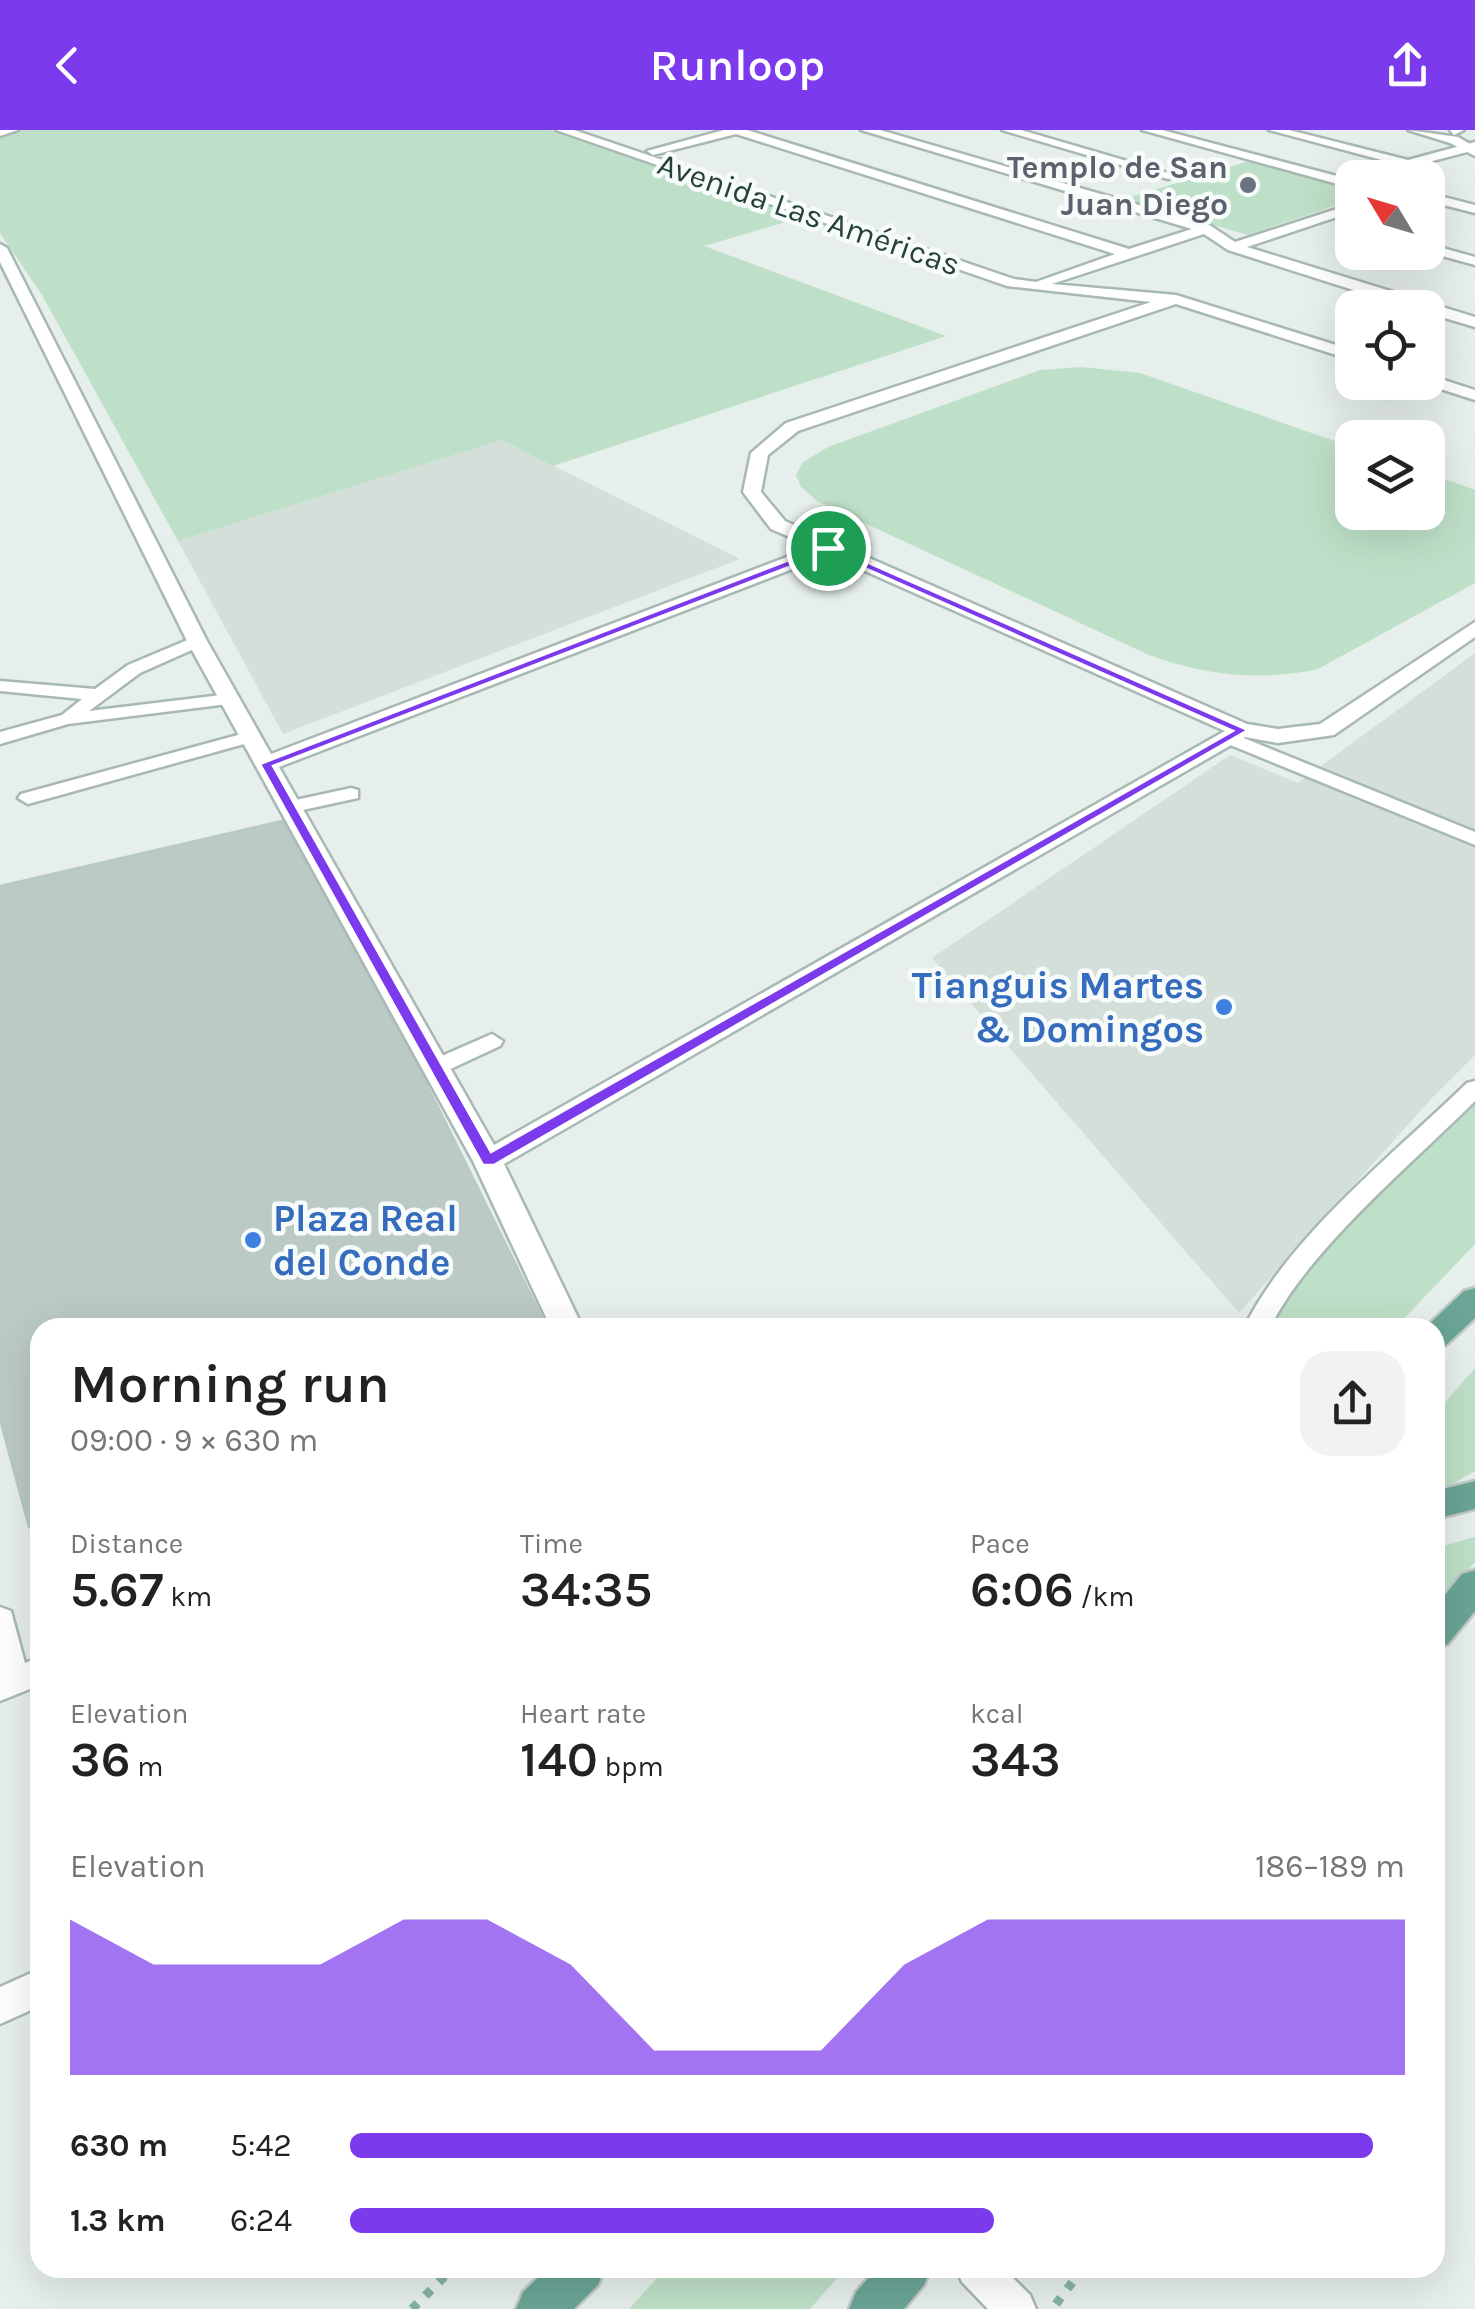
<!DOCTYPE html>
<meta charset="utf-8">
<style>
body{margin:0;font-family:Karla,sans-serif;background:#f2f2f2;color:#222;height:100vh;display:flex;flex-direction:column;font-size:38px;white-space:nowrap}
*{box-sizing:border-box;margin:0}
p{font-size:32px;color:#767676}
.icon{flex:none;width:55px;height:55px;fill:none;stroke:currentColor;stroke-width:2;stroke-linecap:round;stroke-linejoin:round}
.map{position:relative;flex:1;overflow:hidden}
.sheet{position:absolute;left:30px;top:1188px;width:1415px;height:960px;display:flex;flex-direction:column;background:#fff;border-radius:30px;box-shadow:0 10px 40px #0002}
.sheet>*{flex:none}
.needle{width:65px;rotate:308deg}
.tools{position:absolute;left:1335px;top:30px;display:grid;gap:20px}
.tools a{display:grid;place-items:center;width:110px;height:110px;border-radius:20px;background:#fff;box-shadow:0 10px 40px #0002;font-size:50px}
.pin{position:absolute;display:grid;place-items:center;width:85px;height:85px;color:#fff;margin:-42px;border:5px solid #fff;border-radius:50%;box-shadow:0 2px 10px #0007}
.round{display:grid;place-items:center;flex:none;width:105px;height:105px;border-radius:30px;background:#f2f2f2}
.overview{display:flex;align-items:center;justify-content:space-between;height:170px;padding:0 40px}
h1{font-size:55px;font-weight:600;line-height:75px}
.figures{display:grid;grid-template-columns:repeat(3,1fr);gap:15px;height:170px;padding:10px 40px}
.figures div{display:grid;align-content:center}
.figures b{font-size:50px;font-weight:600}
.figures small{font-size:28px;font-weight:400}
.figures p{font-size:28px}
.chart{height:280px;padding:20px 40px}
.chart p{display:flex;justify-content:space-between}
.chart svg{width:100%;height:180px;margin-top:10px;fill:#7c3aed;opacity:.7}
ul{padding:0 40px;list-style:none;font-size:32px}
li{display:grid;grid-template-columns:160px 120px 1fr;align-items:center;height:75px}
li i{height:25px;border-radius:12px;background:#7c3aed}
header{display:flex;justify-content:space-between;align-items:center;height:130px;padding:0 40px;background:#7c3aed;color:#fff;font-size:45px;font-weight:600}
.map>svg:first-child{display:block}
.built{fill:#d4dfda}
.green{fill:#bfe0c8}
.building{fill:#bbcac4;stroke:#b8c9c2;stroke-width:2.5}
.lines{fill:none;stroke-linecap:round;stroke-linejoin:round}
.service-casing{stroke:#a8b8b2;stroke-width:5}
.minor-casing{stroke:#a8b8b2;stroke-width:5}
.tertiary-casing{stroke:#a8b8b2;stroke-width:5}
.primary-casing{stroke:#c2cac8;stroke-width:5}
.path{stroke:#86b3a5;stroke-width:9;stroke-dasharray:8 11;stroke-linecap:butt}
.service{fill:#fff;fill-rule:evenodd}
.minor{fill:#fff;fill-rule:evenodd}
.tertiary{fill:#fff;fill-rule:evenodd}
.primary{fill:#6aa596;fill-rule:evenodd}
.route{fill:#7c3aed;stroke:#fff;stroke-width:2.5;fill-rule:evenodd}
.worship-dot{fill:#6b7280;stroke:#f7fbf9;stroke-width:4}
.shop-dot{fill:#3f7fe0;stroke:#f7fbf9;stroke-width:4}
.labels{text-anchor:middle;stroke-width:9;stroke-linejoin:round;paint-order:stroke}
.far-worship-label{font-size:32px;font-weight:bold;fill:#5b616d;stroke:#f7fbf9;text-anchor:end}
.far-street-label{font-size:32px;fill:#24423a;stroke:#f7fbf9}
.shop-label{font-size:38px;font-weight:bold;fill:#366cbe;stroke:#f7fbf9;text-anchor:end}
</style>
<header><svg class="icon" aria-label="back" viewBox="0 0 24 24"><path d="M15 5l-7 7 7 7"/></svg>Runloop<svg class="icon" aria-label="share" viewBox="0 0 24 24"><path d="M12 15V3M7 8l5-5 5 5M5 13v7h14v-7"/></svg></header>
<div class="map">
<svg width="1475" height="2179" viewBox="0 0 1475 2179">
<rect width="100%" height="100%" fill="#e6efeb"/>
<!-- built -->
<path class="built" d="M502 310 740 429 283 604 178 411Z
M1475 523V925L1432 968 1239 1183 932 828 1230 625 1298 653Z"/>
<!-- green -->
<path class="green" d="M18 0H550L803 87 704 116 946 206 553 336 502 310 178 411 42 165 0 103V4Z
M1249 31 1352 59V70L1248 105 1124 69Z
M1081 237 1140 243 1352 317V382H1428V343L1475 360V453L1318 539C1260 552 1204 545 1149 525L817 371 801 357 796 345 803 332 828 317 1040 240Z
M1475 971V1114L1396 1197 1273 1198C1279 1156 1437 1010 1475 971Z
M1475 1238V1341L1435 1364V1284Z
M1475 1407V1432L1435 1475V1418Z
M666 2138H846L810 2179H629Z"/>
<!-- building -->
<path class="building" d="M282 691 421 943 547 1198H40V1395L29 1397 0 1289V756Z"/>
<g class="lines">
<defs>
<path id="service" d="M1450 0H1464L1454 5Z
M197 506 206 511 203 515 140 543 89 581 230 564 239 569 236 573 68 594 0 614V602L62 585 82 569 0 561V551L95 559 128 535Z
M249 602 258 607 255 611 28 674 18 668 21 664Z
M1229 602 1475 702V715L1223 612 1220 608Z
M351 658 358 660V668L289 683 279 677 282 673Z
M492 904 503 911 500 916 444 942 436 944 425 937 428 932Z
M1475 951V971C1414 1032 1306 1122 1270 1198H1244C1288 1107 1395 1023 1467 953Z
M0 1477 11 1481 25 1533 40 1527V1555L0 1571Z
M40 1839V1876L0 1894V1857Z
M956 2138H1003L1030 2165 1036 2179H988L962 2152Z"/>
<path id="minor" d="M0 0H18L0 6Z
M556 0H574L1014 149 1036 152 1115 124 736 4 653 25 647 21 724 0H747L1129 119 1192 99 861 0H880L1211 96 1235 112 1352 74V82L1247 117 1475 187V197L1428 183V178H1410L1228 120 1204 104 1052 154 1176 165 1352 220V230L1176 174 798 301 768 325 761 362 785 391 1247 594 1278 599 1320 594 1475 492V507L1334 605 1278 613 1245 607 504 1034 583 1198H551L473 1031 187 511 0 132V114L7 118 207 511 271 624 813 417 771 399 743 362 751 323 786 293 1151 172 1007 156ZM829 425 1225 601 494 1015 279 637Z
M1002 0H1021L1178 46 1168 49Z
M1142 0H1162L1352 50V58Z
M1269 0H1289L1408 30 1475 12V20L1390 42 1384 38 1393 33Z
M1428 63 1475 75V83L1428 71Z
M1428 114 1475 127V135L1428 122Z
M1428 245 1475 260V270L1422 253 1428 252Z"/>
<path id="tertiary" d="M1408 0 1458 7 1475 17V26L1450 13Z"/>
<path id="primary" d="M1475 1158V1188L1446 1215 1435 1219V1198H1425L1464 1161Z
M1475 1351V1379L1435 1389V1361Z
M1475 1440V1481L1448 1514 1435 1519V1477L1462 1444Z
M548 2138H605L598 2155 574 2179H516L523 2162Z
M877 2138H931L924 2155 904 2179H849L856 2162Z"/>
</defs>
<!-- service casing -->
<use href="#service" class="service-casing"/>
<!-- minor casing -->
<use href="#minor" class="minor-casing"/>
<!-- tertiary casing -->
<use href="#tertiary" class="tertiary-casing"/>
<!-- primary casing -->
<use href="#primary" class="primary-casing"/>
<!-- path -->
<path class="path" d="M1056 2174 1083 2138
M412 2179 453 2138"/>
<!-- service -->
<use href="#service" class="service"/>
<!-- minor -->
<use href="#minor" class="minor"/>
<!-- tertiary -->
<use href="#tertiary" class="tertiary"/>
<!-- primary -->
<use href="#primary" class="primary"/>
</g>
<!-- route -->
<path class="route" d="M828 415 1248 600 494 1035H483L260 634ZM828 422 1233 601 491 1022 273 636Z"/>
<!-- markers -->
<circle class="worship-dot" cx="1248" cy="55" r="10"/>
<g class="shop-dot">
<circle cx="1224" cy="877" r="10"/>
<circle cx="253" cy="1110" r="10"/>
</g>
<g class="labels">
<!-- far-worship labels -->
<g class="far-worship-label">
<text x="1228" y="48">Templo de San<tspan x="1228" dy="37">Juan Diego</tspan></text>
</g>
<!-- far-street labels -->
<g class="far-street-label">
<text transform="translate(809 84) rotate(19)" y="11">Avenida Las Américas</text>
</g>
<!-- shop labels -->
<g class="shop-label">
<text x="1204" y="868">Tianguis Martes<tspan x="1204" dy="44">&amp; Domingos</tspan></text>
<text x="273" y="1101" text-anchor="start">Plaza Real<tspan x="273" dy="44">del Conde</tspan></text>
</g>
</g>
</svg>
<div class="tools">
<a><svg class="needle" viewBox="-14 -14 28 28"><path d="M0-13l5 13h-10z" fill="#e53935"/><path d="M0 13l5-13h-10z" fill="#767676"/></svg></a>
<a><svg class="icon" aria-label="locate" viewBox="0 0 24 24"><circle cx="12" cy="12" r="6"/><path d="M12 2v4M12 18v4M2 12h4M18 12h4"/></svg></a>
<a><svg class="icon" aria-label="layers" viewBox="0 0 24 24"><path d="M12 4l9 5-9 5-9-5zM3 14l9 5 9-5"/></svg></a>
</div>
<div class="pin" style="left:828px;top:418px;background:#1e9e55"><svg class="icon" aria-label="arrive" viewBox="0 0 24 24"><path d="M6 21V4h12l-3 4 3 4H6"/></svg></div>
<section class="sheet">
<div class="overview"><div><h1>Morning run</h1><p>09:00 · 9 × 630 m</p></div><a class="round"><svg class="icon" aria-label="share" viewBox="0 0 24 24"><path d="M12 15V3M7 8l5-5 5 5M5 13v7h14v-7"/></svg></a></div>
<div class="figures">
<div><p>Distance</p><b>5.67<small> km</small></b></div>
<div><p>Time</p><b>34:35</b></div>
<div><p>Pace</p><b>6:06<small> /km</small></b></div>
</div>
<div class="figures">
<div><p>Elevation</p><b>36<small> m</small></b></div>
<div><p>Heart rate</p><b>140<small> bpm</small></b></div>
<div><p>kcal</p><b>343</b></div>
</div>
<div class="chart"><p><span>Elevation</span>186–189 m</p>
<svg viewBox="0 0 160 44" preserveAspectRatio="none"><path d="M0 44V6L10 17L20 17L30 17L40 6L50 6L60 17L70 38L80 38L90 38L100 17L110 6L120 6L130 6L140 6L150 6L160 6V44z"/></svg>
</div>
<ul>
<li><b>630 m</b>5:42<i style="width:97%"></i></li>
<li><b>1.3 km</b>6:24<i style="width:61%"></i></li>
</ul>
</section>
</div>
